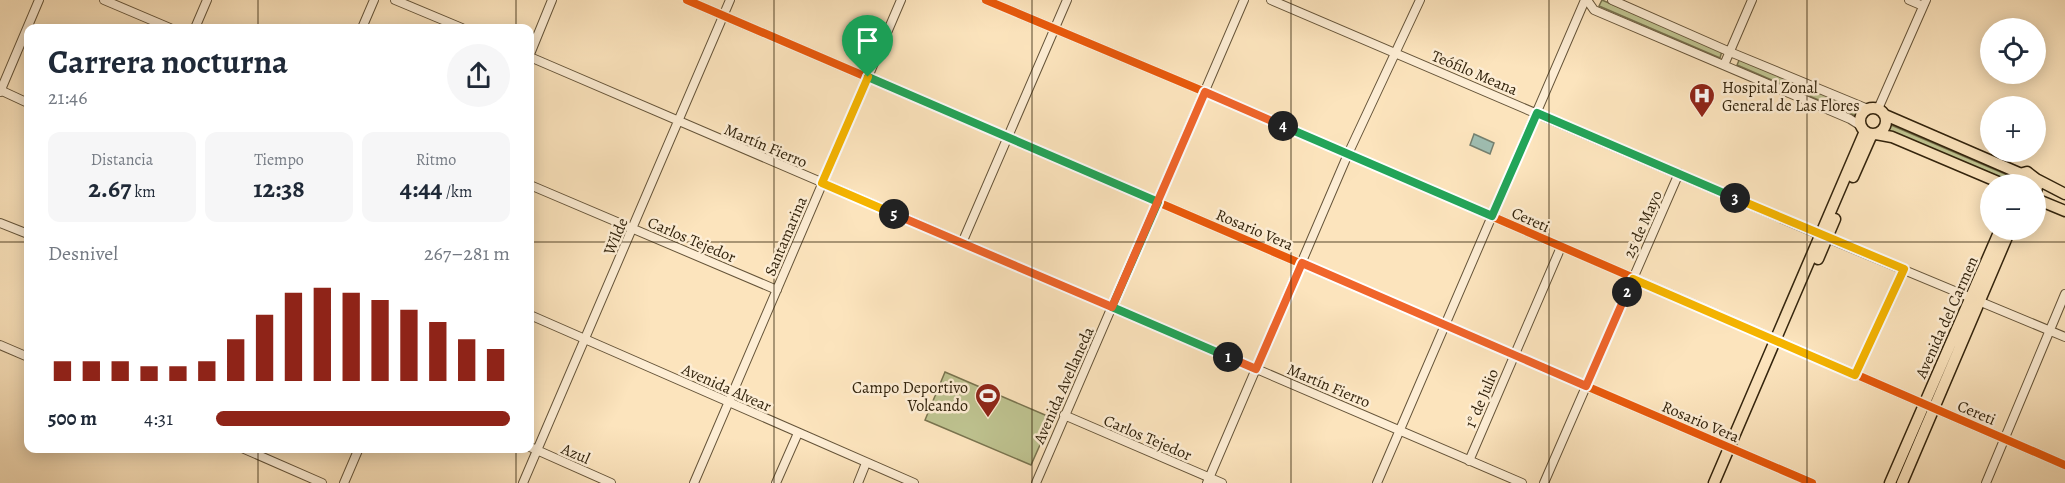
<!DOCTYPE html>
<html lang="es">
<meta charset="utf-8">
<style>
body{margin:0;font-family:Alegreya,serif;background:#f6f6f7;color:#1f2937;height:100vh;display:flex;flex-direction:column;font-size:22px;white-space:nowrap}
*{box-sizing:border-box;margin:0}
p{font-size:20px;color:#747a83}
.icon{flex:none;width:33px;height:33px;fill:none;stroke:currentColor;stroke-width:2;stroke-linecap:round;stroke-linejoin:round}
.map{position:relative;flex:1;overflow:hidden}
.sheet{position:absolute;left:24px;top:24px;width:510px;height:429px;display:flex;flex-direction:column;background:#fff;border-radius:12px;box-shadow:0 3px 15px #0003}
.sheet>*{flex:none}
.controls{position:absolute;left:1980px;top:18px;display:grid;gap:12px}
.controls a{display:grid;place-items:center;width:66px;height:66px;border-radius:50%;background:#fff;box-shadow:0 3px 15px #0003;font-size:30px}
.pin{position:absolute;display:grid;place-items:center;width:51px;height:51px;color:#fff;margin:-62px -26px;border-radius:50% 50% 50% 0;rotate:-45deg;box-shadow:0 0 6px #0007}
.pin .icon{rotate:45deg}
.km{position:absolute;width:30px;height:30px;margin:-15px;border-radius:50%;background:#222;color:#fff;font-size:16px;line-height:30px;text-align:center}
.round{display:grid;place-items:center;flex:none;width:63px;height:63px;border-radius:32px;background:#f6f6f7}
.head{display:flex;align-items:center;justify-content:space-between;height:102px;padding:0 24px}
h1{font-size:33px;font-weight:700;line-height:45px}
.stats{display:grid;grid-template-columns:repeat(3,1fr);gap:9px;height:102px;padding:6px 24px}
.stats div{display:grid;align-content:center;border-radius:12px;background:#f6f6f7;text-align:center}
.stats b{font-size:26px;font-weight:700}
.stats small{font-size:16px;font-weight:400}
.stats p{font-size:16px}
.chart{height:168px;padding:12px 24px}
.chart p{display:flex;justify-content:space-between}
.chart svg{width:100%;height:108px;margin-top:6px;stroke:#8f2418;stroke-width:6}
ul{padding:0 24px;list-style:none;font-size:20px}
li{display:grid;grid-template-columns:96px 72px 1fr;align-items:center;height:45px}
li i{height:15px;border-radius:8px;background:#8f2418}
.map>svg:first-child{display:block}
.green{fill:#bfc491;stroke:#79744f;stroke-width:1.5}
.water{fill:#9fbeb2;stroke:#748070;stroke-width:1.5}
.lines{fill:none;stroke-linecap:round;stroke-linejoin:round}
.minor-casing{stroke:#655439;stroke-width:10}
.major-casing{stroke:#33240d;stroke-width:13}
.minor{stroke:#fdedd4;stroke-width:8}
.major{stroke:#fce4bd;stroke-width:10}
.cycleway-casing{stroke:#fdedd4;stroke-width:11}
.cycleway{stroke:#e8590c;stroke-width:8}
.split-1-casing{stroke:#fff;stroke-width:12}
.split-2-casing{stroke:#fff;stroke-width:12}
.split-3-casing{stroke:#fff;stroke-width:12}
.split-4-casing{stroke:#fff;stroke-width:12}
.split-5-casing{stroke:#fff;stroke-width:12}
.split-6-casing{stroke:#fff;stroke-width:12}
.split-1{stroke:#22a559;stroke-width:8}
.split-2{stroke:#f0652b;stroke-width:8}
.split-3{stroke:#f5b400;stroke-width:8}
.split-4{stroke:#22a559;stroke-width:8}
.split-5{stroke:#f0652b;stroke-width:8}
.split-6{stroke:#f5b400;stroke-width:8}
.grid{fill:none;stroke:#33240d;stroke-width:1.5;stroke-opacity:0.55}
.labels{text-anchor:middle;stroke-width:5;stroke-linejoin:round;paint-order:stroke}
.street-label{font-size:16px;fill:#33240d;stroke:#fdedd4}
.poi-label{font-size:16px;fill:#33240d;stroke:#fdedd4;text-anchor:start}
</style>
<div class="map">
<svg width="2065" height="483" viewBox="0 0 2065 483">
<rect width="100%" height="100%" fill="#fce4bd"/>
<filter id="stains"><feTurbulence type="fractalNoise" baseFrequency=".00333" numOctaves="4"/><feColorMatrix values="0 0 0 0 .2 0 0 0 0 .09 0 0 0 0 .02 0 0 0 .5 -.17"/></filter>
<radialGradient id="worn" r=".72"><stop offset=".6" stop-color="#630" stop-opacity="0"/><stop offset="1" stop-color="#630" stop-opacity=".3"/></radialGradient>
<!-- green -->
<path class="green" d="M1602 0 1722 51 1720 58 1599 6Z
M1740 58 1861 110 1858 117 1737 65Z
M1891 125 2012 177 2009 183 1888 131Z
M945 372 1052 418 1031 465 925 420Z"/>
<!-- water -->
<path class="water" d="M1474 134 1494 143 1490 154 1470 145Z"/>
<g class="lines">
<defs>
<path id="minor" d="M104 0 170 28
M395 0 462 28
M687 0 1812 483
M986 0 1205 92 2065 465
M1271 0 1820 235 2065 337
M1587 0 1594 10 1850 119 1861 126
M1612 0 1730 52 1868 109
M1909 0 1923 6
M195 28 207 0
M362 28 374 0
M530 54 552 0
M530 57 1522 483
M1724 65 1752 0
M0 90 28 103
M0 92 39 0
M1878 109 1926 0
M530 185 777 290
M0 223 28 234
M962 243 1067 0
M530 315 914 483
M0 345 28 357
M1855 375 1904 269
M1064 415 1222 483
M530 447 611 483
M242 448 322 483
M1469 461 1561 247
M344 483 359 448
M523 483 730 0
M694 483 901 0
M776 483 798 433
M858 483 866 463
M1036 483 1244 0
M1207 483 1348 154 1420 0
M1377 483 1585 0
M1544 483 1679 173
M1986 483 2065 294"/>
<path id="major" d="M1860 121a13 13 0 1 1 26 0a13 13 0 1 1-26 0Z
M1885 115 2019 173
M1876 134 1892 137 2003 184
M1853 177 1872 134
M2036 179 2065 194
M2011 184 2016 175 2027 172 2036 179 2037 187 2036 192
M2036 199 2065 211
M1818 259 1835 219
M1714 483 1865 131
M1890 483 2000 230
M1902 483 2010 230"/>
</defs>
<!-- minor casing -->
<use href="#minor" class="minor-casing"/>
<!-- major casing -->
<use href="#major" class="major-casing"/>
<!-- minor -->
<use href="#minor" class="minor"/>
<!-- major -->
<use href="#major" class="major"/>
<defs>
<path id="cycleway" d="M687 0 1812 483
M986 0 1205 92 2065 465"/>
</defs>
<!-- cycleway casing -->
<use href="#cycleway" class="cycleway-casing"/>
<!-- cycleway -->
<use href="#cycleway" class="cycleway"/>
</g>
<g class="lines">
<defs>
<path id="split-1" d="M868 77 1158 202 1112 307 1228 357"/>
<path id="split-2" d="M1228 357 1256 369 1302 263 1586 386 1627 292"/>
<path id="split-3" d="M1627 292 1633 279 1855 375 1904 269 1735 198"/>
<path id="split-4" d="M1283 126 1492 216 1537 113 1735 198"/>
<path id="split-5" d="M894 214 1112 307 1205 92 1283 126"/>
<path id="split-6" d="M868 77 822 183 894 214"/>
</defs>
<!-- split-1 casing -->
<use href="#split-1" class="split-1-casing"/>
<!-- split-2 casing -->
<use href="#split-2" class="split-2-casing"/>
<!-- split-3 casing -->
<use href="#split-3" class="split-3-casing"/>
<!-- split-4 casing -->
<use href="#split-4" class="split-4-casing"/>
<!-- split-5 casing -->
<use href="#split-5" class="split-5-casing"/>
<!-- split-6 casing -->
<use href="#split-6" class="split-6-casing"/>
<!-- split-1 -->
<use href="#split-1" class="split-1"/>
<!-- split-2 -->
<use href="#split-2" class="split-2"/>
<!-- split-3 -->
<use href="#split-3" class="split-3"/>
<!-- split-4 -->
<use href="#split-4" class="split-4"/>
<!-- split-5 -->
<use href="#split-5" class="split-5"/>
<!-- split-6 -->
<use href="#split-6" class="split-6"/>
</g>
<!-- grid -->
<path class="grid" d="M258 0V28M516 0V28M774 0V483M1032 0V483M1291 0V483M1549 0V483M1807 0V483M0 242H28M530 242H2065M258 448V483M516 448V483"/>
<!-- icons -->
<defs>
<symbol id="hospital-pin" viewBox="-11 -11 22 30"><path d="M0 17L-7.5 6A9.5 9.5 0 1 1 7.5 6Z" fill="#8f2418" stroke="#fdedd4"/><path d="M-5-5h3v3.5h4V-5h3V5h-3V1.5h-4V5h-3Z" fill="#fff"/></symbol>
<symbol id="stadium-pin" viewBox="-11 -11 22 30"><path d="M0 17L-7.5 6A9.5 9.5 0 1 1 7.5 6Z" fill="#8f2418" stroke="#fdedd4"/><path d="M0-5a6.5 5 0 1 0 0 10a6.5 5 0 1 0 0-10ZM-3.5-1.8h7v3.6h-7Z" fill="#fff"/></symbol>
</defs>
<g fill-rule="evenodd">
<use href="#hospital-pin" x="1687" y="81" width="30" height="40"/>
<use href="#stadium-pin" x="973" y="381" width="30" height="40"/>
</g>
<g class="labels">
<!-- street labels -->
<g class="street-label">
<text transform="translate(1475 72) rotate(23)" y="6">Teófilo Meana</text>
<text transform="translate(766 145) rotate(23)" y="6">Martín Fierro</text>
<text transform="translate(1531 219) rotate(24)" y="6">Cereti</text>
<text transform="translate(1642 224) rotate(-66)" y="6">25 de Mayo</text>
<text transform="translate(1255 229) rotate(23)" y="6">Rosario Vera</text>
<text transform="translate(615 236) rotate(-67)" y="6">Wilde</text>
<text transform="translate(785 236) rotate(-67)" y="6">Santamarina</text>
<text transform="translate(692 239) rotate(23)" y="6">Carlos Tejedor</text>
<text transform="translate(1946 317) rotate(-66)" y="6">Avenida del Carmen</text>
<text transform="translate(1063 385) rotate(-66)" y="6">Avenida Avellaneda</text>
<text transform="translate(1329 385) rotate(23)" y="6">Martín Fierro</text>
<text transform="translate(727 387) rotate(24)" y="6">Avenida Alvear</text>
<text transform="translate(1481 398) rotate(-67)" y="6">1° de Julio</text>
<text transform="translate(1977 412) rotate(23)" y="6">Cereti</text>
<text transform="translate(1701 421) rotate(23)" y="6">Rosario Vera</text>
<text transform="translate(1148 437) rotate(23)" y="6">Carlos Tejedor</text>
<text transform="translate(576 453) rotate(23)" y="6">Azul</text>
</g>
<!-- poi labels -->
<g class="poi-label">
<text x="1722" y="93">Hospital Zonal<tspan x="1722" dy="18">General de Las Flores</tspan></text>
<text x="968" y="393" text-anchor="end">Campo Deportivo<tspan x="968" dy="18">Voleando</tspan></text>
</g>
</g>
<rect width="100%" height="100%" filter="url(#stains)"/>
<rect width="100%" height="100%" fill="url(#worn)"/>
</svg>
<div class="controls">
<a><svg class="icon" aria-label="locate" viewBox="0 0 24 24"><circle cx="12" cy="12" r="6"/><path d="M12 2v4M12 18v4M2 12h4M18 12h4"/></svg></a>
<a>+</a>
<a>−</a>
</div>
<div class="pin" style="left:868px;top:77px;background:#1e9e55"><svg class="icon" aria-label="arrive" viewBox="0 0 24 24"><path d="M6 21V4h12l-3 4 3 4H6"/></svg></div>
<b class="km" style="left:1228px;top:357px">1</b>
<b class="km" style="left:1627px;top:292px">2</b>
<b class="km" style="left:1735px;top:198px">3</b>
<b class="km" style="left:1283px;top:126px">4</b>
<b class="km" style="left:894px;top:214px">5</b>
<section class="sheet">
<div class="head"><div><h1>Carrera nocturna</h1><p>21:46</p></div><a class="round"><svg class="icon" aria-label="share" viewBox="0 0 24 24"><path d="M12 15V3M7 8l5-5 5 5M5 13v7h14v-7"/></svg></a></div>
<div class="stats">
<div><p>Distancia</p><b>2.67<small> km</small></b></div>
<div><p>Tiempo</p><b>12:38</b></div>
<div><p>Ritmo</p><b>4:44<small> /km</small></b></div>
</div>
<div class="chart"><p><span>Desnivel</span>267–281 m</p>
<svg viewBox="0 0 160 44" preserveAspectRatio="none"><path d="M5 44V36M15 44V36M25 44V36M35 44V38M45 44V38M55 44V36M65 44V27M75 44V17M85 44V8M95 44V6M105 44V8M115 44V11M125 44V15M135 44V20M145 44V27M155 44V31"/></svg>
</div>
<ul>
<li><b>500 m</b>4:31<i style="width:100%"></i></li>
</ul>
</section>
</div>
